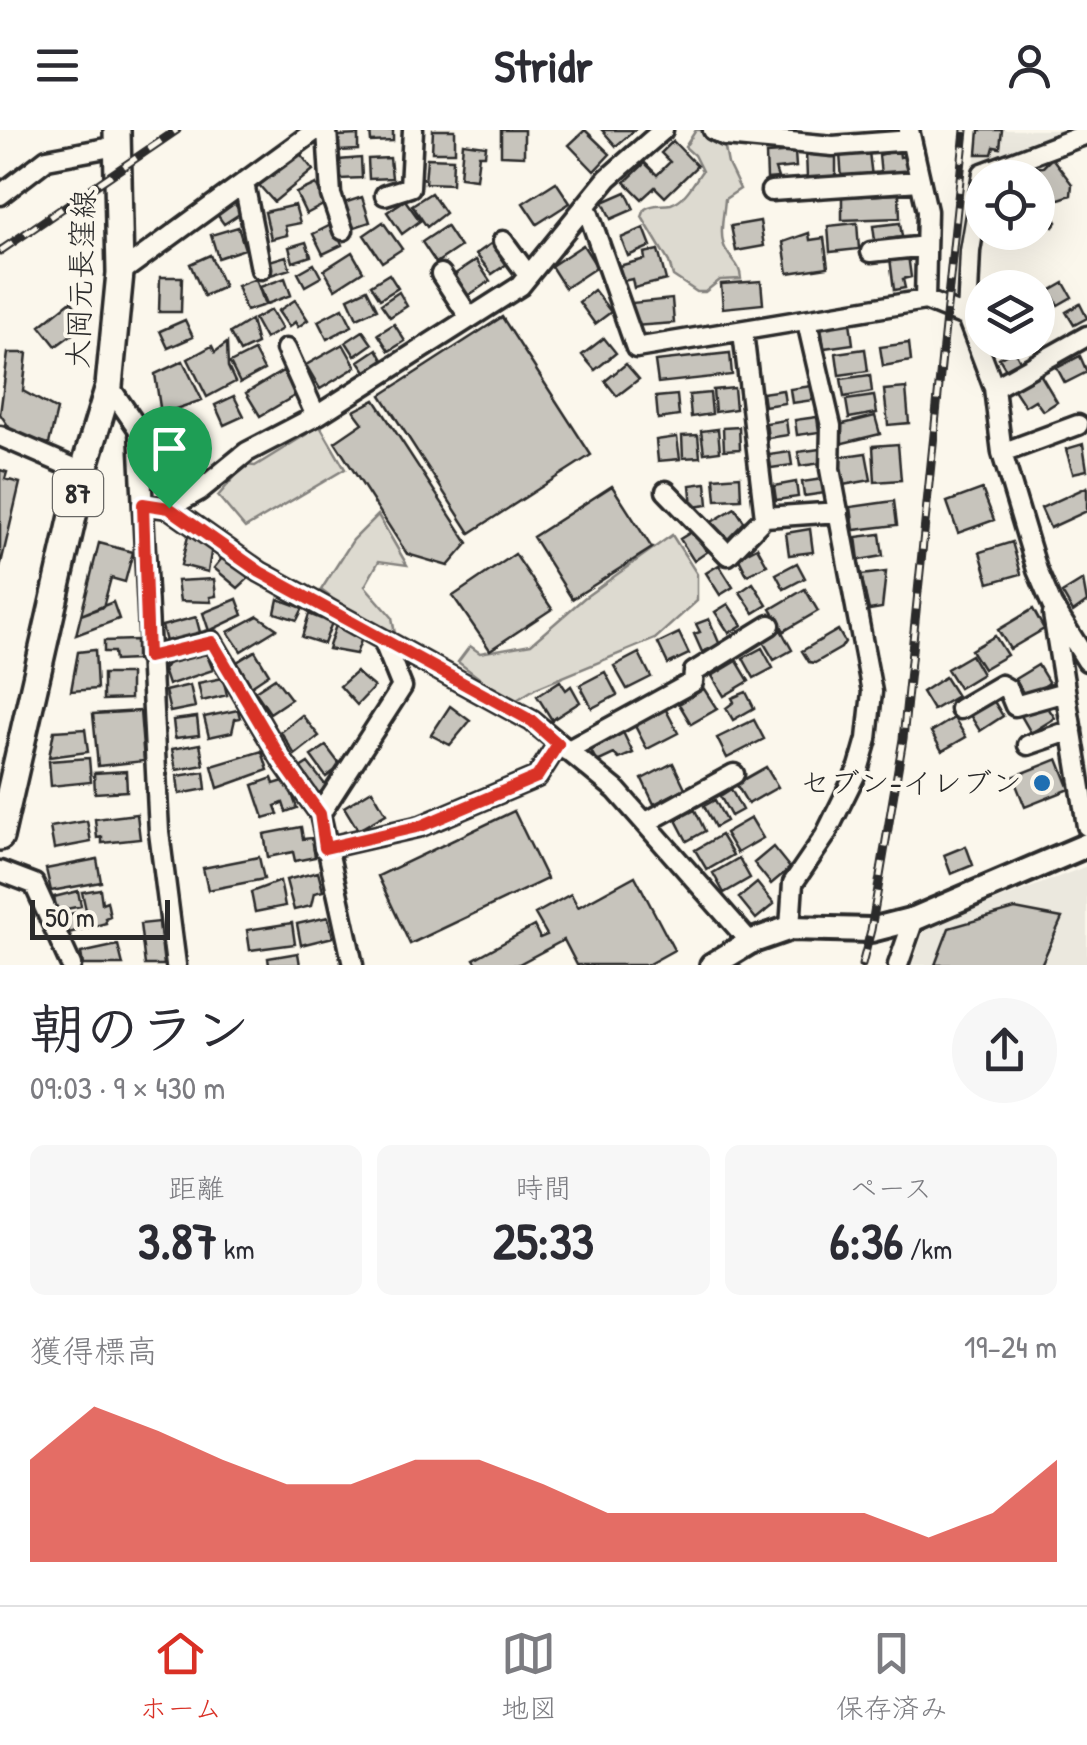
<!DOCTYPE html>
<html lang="ja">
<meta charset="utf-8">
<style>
body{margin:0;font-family:"Patrick Hand","Klee One",sans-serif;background:#f7f7f7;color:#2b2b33;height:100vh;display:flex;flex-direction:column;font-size:38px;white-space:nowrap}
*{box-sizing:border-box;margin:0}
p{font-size:32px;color:#7c7c81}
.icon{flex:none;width:55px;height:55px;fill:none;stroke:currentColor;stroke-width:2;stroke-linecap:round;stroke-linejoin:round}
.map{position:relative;height:835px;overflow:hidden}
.drawer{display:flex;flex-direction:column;background:#fff;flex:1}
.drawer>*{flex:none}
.tools{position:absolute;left:965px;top:30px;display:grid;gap:20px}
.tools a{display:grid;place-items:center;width:90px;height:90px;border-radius:50%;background:#fff;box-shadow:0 10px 40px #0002;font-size:50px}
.scale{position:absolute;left:30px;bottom:25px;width:140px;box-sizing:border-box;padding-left:10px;border:5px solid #2b2b2b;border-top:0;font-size:28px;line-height:35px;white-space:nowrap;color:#2b2b2b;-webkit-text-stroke:8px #fbf7ec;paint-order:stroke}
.pin{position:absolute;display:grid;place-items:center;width:85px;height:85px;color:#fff;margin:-102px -42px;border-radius:50% 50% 50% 0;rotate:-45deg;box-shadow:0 0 10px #0007}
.pin .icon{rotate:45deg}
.round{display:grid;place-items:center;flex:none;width:105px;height:105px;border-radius:52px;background:#f7f7f7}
.overview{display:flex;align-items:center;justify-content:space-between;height:170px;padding:0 30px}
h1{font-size:55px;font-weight:800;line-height:75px}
.stats{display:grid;grid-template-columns:repeat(3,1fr);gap:15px;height:170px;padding:10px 30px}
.stats div{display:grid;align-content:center;border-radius:15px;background:#f7f7f7;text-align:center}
.stats b{font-size:50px;font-weight:800}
.stats small{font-size:28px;font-weight:400}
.stats p{font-size:28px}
.chart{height:280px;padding:20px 30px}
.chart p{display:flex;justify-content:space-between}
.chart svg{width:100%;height:180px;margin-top:10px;fill:#d93025;opacity:.7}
header{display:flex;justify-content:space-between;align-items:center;height:130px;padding:0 30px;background:#fff;font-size:45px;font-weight:800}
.menu{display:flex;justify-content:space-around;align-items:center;height:140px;border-top:2px solid #e1e1e2;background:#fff;font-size:28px;color:#7c7c81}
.menu a{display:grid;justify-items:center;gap:5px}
.menu .selected{color:#d93025}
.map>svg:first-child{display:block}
.built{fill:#ebe8de}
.green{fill:#dddad0;stroke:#84827e;stroke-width:2.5}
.building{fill:#c7c4bc;stroke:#2b2b2b;stroke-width:2.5}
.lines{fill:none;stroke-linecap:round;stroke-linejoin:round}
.street-casing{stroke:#2b2b2b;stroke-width:25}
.secondary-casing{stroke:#2b2b2b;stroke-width:30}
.primary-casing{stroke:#2b2b2b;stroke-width:32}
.street{stroke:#fbf7ec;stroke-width:18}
.secondary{stroke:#fbf7ec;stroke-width:22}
.primary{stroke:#fbf7ec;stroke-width:25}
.rail-casing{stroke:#2b2b2b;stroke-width:9}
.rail{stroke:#fbf7ec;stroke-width:5;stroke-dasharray:15;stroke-linecap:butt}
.route-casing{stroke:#fff;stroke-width:20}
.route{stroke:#d93025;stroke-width:12}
.poi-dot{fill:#1f6fb2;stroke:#fbf7ec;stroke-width:4}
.labels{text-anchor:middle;stroke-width:8;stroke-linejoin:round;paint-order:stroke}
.shield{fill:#fbf7ec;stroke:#696865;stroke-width:2.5}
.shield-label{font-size:28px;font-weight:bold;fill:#2b2b2b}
.street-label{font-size:30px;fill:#2b2b2b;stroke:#fbf7ec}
.poi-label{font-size:30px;fill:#2b2b2b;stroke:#fbf7ec;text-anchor:end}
</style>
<header><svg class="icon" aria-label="menu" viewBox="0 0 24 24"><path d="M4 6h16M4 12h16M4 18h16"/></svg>Stridr<svg class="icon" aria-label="person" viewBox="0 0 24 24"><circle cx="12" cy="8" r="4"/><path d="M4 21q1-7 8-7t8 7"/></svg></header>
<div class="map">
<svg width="1087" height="835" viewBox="0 0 1087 835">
<rect width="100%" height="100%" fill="#fbf7ec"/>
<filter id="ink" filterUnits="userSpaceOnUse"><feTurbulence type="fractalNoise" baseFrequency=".01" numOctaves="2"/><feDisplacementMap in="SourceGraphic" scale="20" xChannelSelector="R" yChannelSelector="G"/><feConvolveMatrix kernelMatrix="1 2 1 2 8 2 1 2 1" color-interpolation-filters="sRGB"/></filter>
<g filter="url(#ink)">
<!-- built -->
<path class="built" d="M978 0H1072L974 39Z
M1087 736V835H912L925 798Z"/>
<!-- green -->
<path class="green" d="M696 0H708L724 13 728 34 740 59 725 69C724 85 718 106 726 120 733 133 740 134 741 149L720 150 705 162H697L673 146 669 132 642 87 645 79C655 73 661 76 671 74 686 69 693 53 702 41L694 25 685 17Z
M320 296 345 339 245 398 218 366 245 335 255 336Z
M378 385 407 435 379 431 365 456 392 487 395 504 388 510 321 460 353 410Z
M672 405 697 444V471L655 509 536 558 512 573 458 532 470 516 480 523 531 514 584 468Z"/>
<!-- building -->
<path class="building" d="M370 0H393V11L371 12Z
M433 0H455V22H432Z
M501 0H524V26L501 25Z
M585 0 610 24 594 41 569 15Z
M602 0H635L616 16Z
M979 0H1002L1000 18 994 17 992 24H977Z
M358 5V20L339 21V6Z
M673 11 697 36 665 67 655 57 642 69 625 52 645 33 657 45 670 32 661 23Z
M463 13 486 16 485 25H479L476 49 460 47Z
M899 20 900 27 905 26 907 44 881 46 879 25Z
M299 22 313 40 274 72 259 55Z
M795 22 796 37 775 39 778 48 767 49 766 24Z
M806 22H836V51L807 48Z
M869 22 872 47 842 50 840 24Z
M361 28 362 48 340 49 339 30Z
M390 28 392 48 369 49 368 29Z
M427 28 453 29 452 54 425 53Z
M1052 28 1072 54 1071 65 1053 71 1051 83 1057 92 1053 97 1038 85V48H1010L1027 38 1043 37Z
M556 52 570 73 537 94 523 73Z
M316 54 325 74 306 84 296 63Z
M626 62 634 79 611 89 603 72Z
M431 63 445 83 427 97 412 75Z
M899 64 900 88 842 90V67Z
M362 67 370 92 352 98 344 73Z
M405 70 420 91 402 104 387 82Z
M233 71 241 83 224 94 216 83Z
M295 75 300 93 285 96 287 105 271 109 265 82Z
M760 91 764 116 736 121 731 96Z
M383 92 402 119 382 132 364 105Z
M857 93 859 119 830 122 828 96Z
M900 93 902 107 875 111 873 96Z
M333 94 342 115 323 124 313 104Z
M446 96 460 117 436 133 422 112Z
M238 97 245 119 218 128 211 105Z
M644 98 651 116 628 126 621 108Z
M809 103 810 110 824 108 828 137 788 143 783 112Z
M495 111 510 132 492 144 476 124Z
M306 112 311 126 293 132 289 117Z
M583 115 597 137 565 158 551 136Z
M658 120 666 150 634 158 632 149 623 151 619 136 645 129 644 123Z
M352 122 363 141 335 159 324 140Z
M210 125 224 157 204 166 190 134Z
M908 125 911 147 903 149 905 158 894 160 890 128Z
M286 126 290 139 271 145 266 132Z
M476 130 490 151 466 167 452 146Z
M314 134 321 147 305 156 298 143Z
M389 144 398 158 380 169 371 155Z
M160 147H182L181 182H159Z
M285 148 291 165 267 174 260 157Z
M256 149 265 175 246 181 237 156Z
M761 151 763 174 723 178 721 154Z
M1064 153 1072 167 1058 175 1050 161Z
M367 159 377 179 357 188 348 168Z
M594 160 611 182 595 194 579 172Z
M399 162 407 176 390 187 381 174Z
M672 169 674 193 634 196 631 173Z
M295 170 308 190 298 197 295 192 289 197 278 181Z
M71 171 80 183 78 200 56 216 40 196Z
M1080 174 1087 188 1074 195 1066 182Z
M343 178 352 196 327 209 318 191Z
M271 180 282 199 265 209 254 189Z
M502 187 591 325 470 403 381 265Z
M185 190 193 207 168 218 160 201Z
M251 190 257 214 240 222 230 203Z
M850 192 853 214 824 218 821 196Z
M394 194 405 211 389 221 378 204Z
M363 201 372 214 355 226 346 212Z
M604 208 616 223 595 240 582 225Z
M227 213 228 237 235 252 207 267 188 229 212 216 215 222Z
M909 213 911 231 883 236 880 217Z
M343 214 356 237 320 259 306 235Z
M377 219 385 233 368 244 359 231Z
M865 219 868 241 839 245 836 223Z
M1014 219 1021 233 1007 241 999 228Z
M254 221 264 240 240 253 230 233Z
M8 223H27L23 261 57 280 49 314 13 303 0 284Z
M730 223 732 245 658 253 655 231Z
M1080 226 1087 242 1065 253 1057 238Z
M183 231 202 270 161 284 155 244Z
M626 234 639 249 617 266 605 251Z
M283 241 296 265 260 286 246 263Z
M1039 242 1057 272 1043 281 1035 270 1025 276 1013 258Z
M870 245 872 262 844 267 841 249Z
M812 256 813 270 792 273 790 259Z
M734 258 736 279 715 282 713 260Z
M906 258 909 293 888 295 884 260Z
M783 260 785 273 764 276 762 263Z
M710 263 712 284 691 287 689 265Z
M677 265 679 286 658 289 656 267Z
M234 266 244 286 224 295 215 275Z
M874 266 877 283 849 288 846 270Z
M375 270 468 413 448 436 407 424 335 312 363 293 354 281Z
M875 286 880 304 839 314 835 296Z
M817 287 819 302 797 305 795 290Z
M786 290 788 305 768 308 766 293Z
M739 297 740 319 724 320 723 298Z
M718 299 720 321 704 323 701 301Z
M698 305 700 327 683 328 682 306Z
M677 307 680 329 658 331 656 310Z
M898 314 901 350 875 352 873 316Z
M1083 314 1087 340 1073 343 1066 319Z
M820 319 822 333 800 336 798 322Z
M790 322 792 335 771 338 769 325Z
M866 323 871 350 843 355 838 327Z
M0 340 7 342 5 349 20 353 0 438Z
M740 346 741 369 716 370 714 348Z
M823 349 825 363 804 366 802 352Z
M796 352 798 367 776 370 774 356Z
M706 353 708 375 692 377 690 355Z
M612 356 652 418 572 469 533 407Z
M1087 357V381L1050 398 1041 378Z
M982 359 994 390 958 403 947 372Z
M894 371 897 395 854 400 851 377Z
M735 378 747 396 725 413 710 393Z
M810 399 813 422 789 425 786 403Z
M693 401 707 422 694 431 680 409Z
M189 402 212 416 208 442 181 435Z
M880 404 883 426 859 430 856 407Z
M1012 412 1021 444 989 453 980 422Z
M99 413 133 422 125 452 111 448 103 477 81 485Z
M757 417 767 435 747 445 738 427Z
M226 423 252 445 238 458 214 438Z
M515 424 552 479 490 520 453 466Z
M797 433 805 448 784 459 776 444Z
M719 435 733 457 720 465 706 443Z
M886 442 882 478 869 480 861 445Z
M214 449 216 466 210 467 211 472 180 471 177 451Z
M1083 450 1087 472 1073 482 1062 463Z
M753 453 767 475 754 483 740 462Z
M805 459 818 481 784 501 771 479Z
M237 469 243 485 209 501 203 483Z
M278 469 303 478 297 490 275 483Z
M113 472 119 489 76 505 81 485Z
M728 474 742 495 729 503 715 482Z
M1033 479 1044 499 1010 519 998 500Z
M325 483 334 487 324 514 302 507 309 484 321 489Z
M258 486 277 499 241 521 228 502Z
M196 487 201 506 167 516 162 496Z
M709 489 720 515 702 522 694 504 700 502 696 494Z
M336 495 362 508 356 524 328 519Z
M781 500 792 520 774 530 762 510Z
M838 500 845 512 841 518 815 533 809 532 802 521Z
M679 503 689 524 668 534 658 513Z
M995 506 1007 525 983 539 971 520Z
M136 510V530L115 531 114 522H104V511Z
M762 518 773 538 754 548 743 528Z
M95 520 97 559 71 561 78 522Z
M198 521 199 525 206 523 213 540 168 555 163 540 170 529Z
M255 521 269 544 251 556 237 532Z
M639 523 651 547 627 559 614 536Z
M971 525 982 544 959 558 947 539Z
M737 531 749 551 724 566 712 546Z
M1038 535 1049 553 1026 568 1015 549Z
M356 542 374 557 357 575 340 556Z
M605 542 617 565 592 578 580 555Z
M103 544H130V569L103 570Z
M945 547 957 566 933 580 922 562Z
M223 548 227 565 202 571 198 553Z
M275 548 291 569 270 583 255 561Z
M560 551 566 560 571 556 580 572 552 590 537 566Z
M190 555 195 577 170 582 165 561Z
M704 559 717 579 691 594 679 574Z
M746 562 754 578 733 590 726 578 734 572 732 568Z
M992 568 1003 586 980 601 968 582Z
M1043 570 1055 588 1031 603 1020 584Z
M450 576 470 591 450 615 431 605Z
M665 578 678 603 647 619 634 594Z
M238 580 240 588 235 589 232 602 209 607 204 587Z
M140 581 144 631 98 636 93 584Z
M302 585 319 606 295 625 281 602Z
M197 587 199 605 175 608 173 590Z
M954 588 966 607 942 621 931 602Z
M754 590 764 609 727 628 717 608Z
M620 596 633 623 619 629 614 624 597 632 587 613Z
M85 599 88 622 49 627 54 601Z
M200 614 204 635 176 640 172 619Z
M326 616 341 636 326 647 311 626Z
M262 621 268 640 218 658 212 636Z
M89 628 91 652 51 656 49 631Z
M1058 629 1070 659 1025 677 1013 647Z
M308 633 327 657 314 667 297 640Z
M673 633 685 658 654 674 642 649Z
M766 637 778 657 748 674 736 654Z
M126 641 127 661 95 663 94 643Z
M204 642 206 659 179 664 177 646Z
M272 648 274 654 287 650 297 678 286 682 283 673 275 676 278 684 264 688 253 655Z
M731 659 742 680 731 686 720 666Z
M372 660 386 684 358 700 344 677Z
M715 670 726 691 715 697 704 676Z
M695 680 705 701 687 711 676 690Z
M514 681 547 749 410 814 378 746Z
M137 684 140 709 102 713V707L97 708 95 689Z
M751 688 763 708 737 723 725 703Z
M87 691 91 712 54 719 50 697Z
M301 697 303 709 312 708 315 727 295 731 293 722 268 727 264 704Z
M721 705 733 725 707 740 695 720Z
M966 716 973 735 951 744 944 725Z
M773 717 790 738 771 754 754 733Z
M259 727 264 749 208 760 203 738Z
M739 728 750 748 724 763 713 743Z
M97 729 101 752 51 761 46 739Z
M318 742 323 761 314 763 311 776 294 780 286 750Z
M635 746 674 820 647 835H577L564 810 517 835H478L474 829 534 796 540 808 547 805 535 784 571 764 578 777Z
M280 751 285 776 255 782 251 762Z
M757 753 774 774 756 789 739 768Z
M100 759 102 773 107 771 110 786 105 788 106 793 69 803 66 785 86 780 82 762Z
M78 761 81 776 57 781 54 767Z
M1015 779 1062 788 1041 835H935L949 798Z
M328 787 333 807 301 815 297 794Z
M159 792 164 835H145L140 794Z
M292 793 295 814 250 820 247 800Z
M118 815 123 835H83L81 823Z
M298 823 300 835H269L268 828Z"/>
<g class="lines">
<defs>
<path id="street" d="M327 0 331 65 343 100
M713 0 725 6 833 16 911 10
M1087 4 983 43 970 121 967 187 994 258 1002 323 1037 440 1052 475 1087 531
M244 53 261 139
M771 61 920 51
M0 65 47 29 117 16
M385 65 410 57 413 0
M586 76 636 218 925 170 927 81 909 0
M503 111 528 145
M871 122 926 116
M120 143 316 0
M441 144 470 188
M925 170 967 187
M743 202 765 387 839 382
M286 219 316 286
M109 256 139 300 159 702 176 835
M994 258 1087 206
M0 306 83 342
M1002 323 1078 295
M666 361 728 425 765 387
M143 375 169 378 260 442 532 591 616 660 750 812
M169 378 199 361 247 322 318 285 520 156 608 48 663 0
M1053 484 1087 696
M148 527 212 511 283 632 320 684
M960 579 1001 555 1008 559 1015 576 1065 562
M1028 615 1072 600
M567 621 693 552 694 542 770 495
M645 693 734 644
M325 718 421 696 537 647 558 614
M0 741 34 754 71 835
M790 798 793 753 825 706 859 637 867 609 872 562 830 339 831 296 807 192
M353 835 320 684 402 557 383 510
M898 835 914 789"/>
<path id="secondary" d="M712 835 750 812 790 798 871 800 914 789 1087 715"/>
<path id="primary" d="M0 707 83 342 109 256 120 143 117 0"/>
</defs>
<!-- street casing -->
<use href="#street" class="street-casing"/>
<!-- secondary casing -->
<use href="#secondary" class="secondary-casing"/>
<!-- primary casing -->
<use href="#primary" class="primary-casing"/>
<!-- street -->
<use href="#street" class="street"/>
<!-- secondary -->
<use href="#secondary" class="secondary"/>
<!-- primary -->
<use href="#primary" class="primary"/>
<defs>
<path id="rail" d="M0 121 177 0
M862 835 871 800 903 609 965 0"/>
</defs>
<!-- rail casing -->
<use href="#rail" class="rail-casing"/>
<!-- rail -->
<use href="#rail" class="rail"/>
</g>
</g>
<g class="lines" filter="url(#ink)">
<defs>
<path id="route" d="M143 374 169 378 260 442 532 591 558 614 537 647 421 696 325 718 320 684 283 632 212 512 148 527Z"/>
</defs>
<!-- route casing -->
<use href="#route" class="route-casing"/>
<!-- route -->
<use href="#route" class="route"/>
</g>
<!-- markers -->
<circle class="poi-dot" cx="1042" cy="653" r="10"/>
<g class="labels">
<!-- shield labels -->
<rect class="shield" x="53" y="340" width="50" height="46" rx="8"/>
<g class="shield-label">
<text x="78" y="373">87</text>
</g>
<!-- street labels -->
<g class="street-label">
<text transform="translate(81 149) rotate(-88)" y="10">大岡元長窪線</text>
</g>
<!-- poi labels -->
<g class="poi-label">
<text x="1022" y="663">セブン-イレブン</text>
</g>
</g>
</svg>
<div class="tools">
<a><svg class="icon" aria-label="locate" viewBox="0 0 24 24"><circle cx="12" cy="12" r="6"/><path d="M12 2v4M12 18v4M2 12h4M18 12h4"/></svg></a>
<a><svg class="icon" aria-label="layers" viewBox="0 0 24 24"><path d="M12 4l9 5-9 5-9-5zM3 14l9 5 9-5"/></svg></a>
</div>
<div class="scale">50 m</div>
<div class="pin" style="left:169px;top:378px;background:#1e9e55"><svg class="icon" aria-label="arrive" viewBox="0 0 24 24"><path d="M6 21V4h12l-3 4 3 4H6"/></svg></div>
</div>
<section class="drawer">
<div class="overview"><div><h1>朝のラン</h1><p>09:03 · 9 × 430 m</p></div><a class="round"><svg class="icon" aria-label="share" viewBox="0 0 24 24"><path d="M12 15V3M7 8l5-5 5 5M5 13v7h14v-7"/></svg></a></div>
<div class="stats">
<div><p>距離</p><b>3.87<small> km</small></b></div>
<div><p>時間</p><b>25:33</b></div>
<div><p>ペース</p><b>6:36<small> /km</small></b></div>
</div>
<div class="chart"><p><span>獲得標高</span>19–24 m</p>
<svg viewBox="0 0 160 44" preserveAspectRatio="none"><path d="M0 44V19L10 6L20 12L30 19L40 25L50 25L60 19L70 19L80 25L90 32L100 32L110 32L120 32L130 32L140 38L150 32L160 19V44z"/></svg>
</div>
</section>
<nav class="menu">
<a class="selected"><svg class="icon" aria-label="home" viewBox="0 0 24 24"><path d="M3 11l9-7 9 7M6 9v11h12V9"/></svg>ホーム</a>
<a><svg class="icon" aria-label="map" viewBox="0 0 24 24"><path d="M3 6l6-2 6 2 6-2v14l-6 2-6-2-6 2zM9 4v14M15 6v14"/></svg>地図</a>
<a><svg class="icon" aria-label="saved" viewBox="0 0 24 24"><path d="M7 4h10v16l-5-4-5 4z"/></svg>保存済み</a>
</nav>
